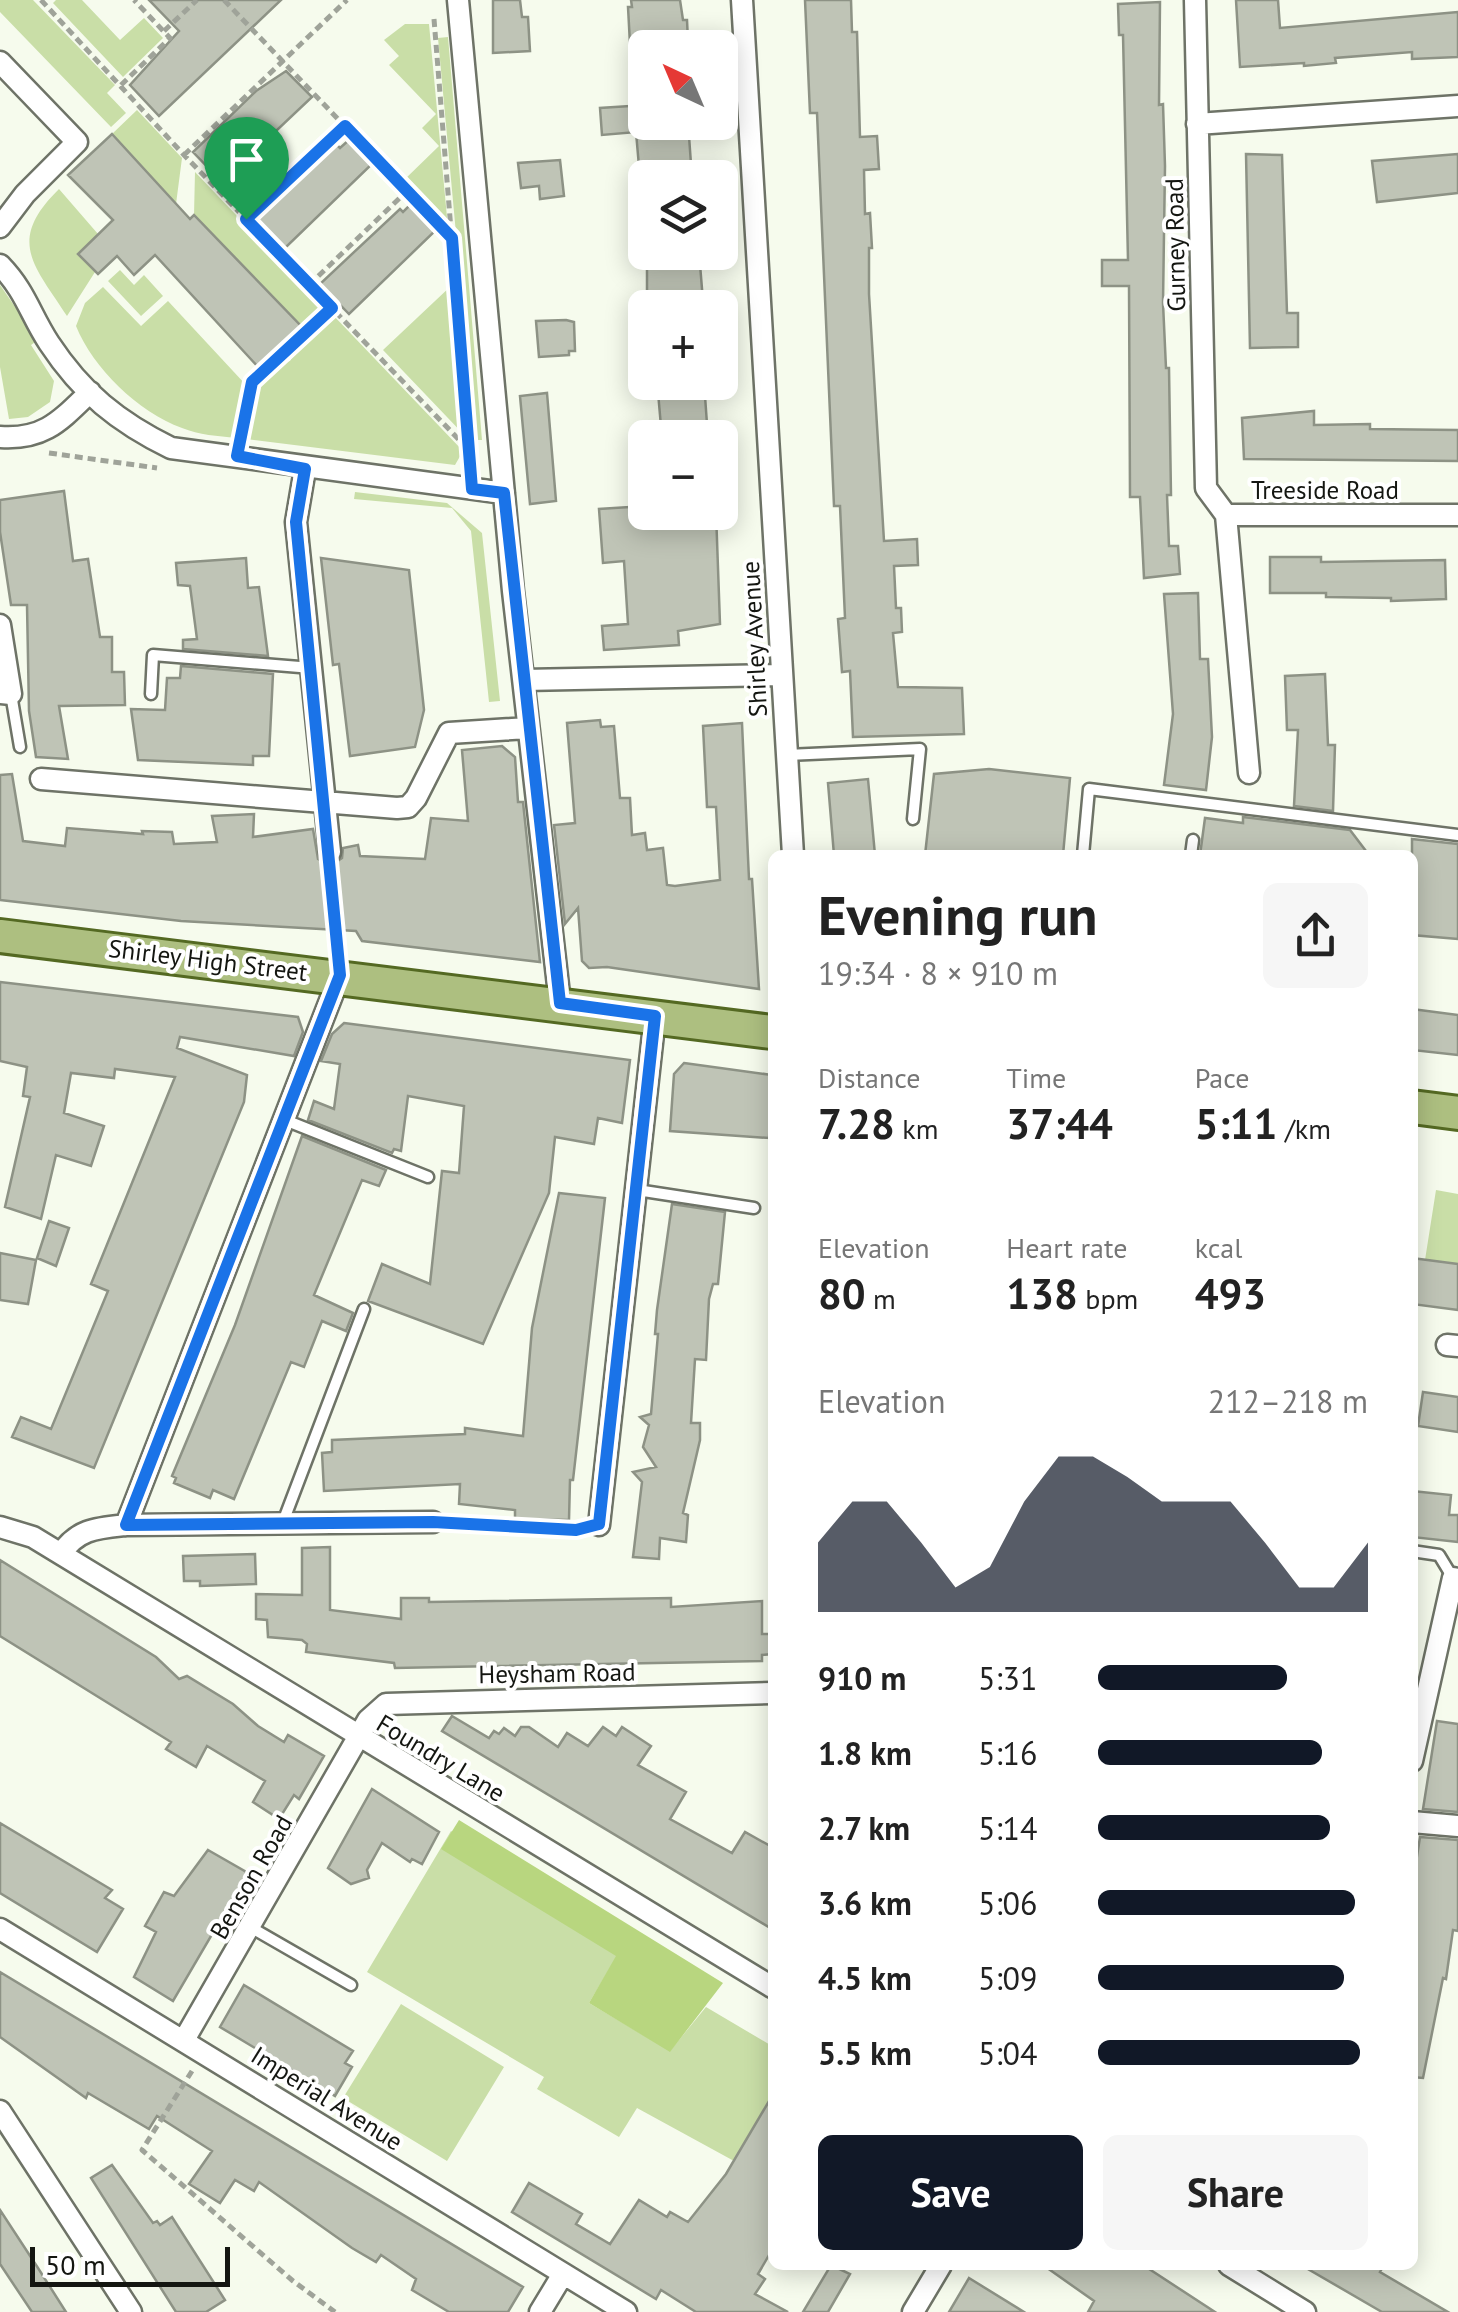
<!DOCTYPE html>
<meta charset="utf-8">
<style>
body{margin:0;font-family:"PT Sans",sans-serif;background:#f6f6f6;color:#222;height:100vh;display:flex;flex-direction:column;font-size:38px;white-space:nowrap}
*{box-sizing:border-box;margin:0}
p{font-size:32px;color:#767676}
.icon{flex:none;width:55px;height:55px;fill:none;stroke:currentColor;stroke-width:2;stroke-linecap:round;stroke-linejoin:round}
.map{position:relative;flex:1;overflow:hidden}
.details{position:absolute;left:768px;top:850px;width:650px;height:1420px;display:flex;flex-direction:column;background:#fff;border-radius:15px;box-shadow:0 5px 25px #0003}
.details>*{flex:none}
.needle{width:65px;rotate:316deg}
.tools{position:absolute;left:628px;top:30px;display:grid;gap:20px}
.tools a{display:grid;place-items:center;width:110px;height:110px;border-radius:15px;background:#fff;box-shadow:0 5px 25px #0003;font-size:50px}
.scale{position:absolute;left:30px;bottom:25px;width:200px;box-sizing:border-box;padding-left:10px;border:5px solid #141611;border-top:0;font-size:28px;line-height:35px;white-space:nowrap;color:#141611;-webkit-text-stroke:8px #fff;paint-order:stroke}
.pin{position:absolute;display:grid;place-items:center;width:85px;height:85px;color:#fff;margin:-102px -42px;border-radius:50% 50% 50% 0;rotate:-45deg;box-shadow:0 0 10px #0007}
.pin .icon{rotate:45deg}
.round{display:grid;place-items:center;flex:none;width:105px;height:105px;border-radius:15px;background:#f6f6f6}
.summary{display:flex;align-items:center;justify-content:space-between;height:170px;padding:0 50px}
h1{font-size:55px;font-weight:700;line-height:75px}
.metrics{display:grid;grid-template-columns:repeat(3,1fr);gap:15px;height:170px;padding:10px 50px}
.metrics div{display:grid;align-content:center}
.metrics b{font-size:42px;font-weight:700}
.metrics small{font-size:28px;font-weight:400}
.metrics p{font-size:28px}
.chart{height:280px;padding:20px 50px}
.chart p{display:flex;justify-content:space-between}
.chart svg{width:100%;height:180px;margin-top:10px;fill:#111827;opacity:.7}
.action{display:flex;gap:20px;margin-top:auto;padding:20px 50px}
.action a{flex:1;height:115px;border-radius:15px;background:#111827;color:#fff;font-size:40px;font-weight:700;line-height:115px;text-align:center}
.action a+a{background:#f6f6f6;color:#222}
ul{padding:0 50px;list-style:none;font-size:32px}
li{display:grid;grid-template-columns:160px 120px 1fr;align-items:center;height:75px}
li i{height:25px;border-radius:12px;background:#111827}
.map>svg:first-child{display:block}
.green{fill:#c9dea7}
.forest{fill:#b8d67f}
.building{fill:#bfc4b6;stroke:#8d9285;stroke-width:2.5}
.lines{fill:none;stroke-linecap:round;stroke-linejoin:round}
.lane-casing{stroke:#6e7367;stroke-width:15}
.street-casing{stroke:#6e7367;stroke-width:25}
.primary-casing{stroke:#546922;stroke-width:38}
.path{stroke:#9fa399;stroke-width:5;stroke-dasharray:8 5;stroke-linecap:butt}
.lane{stroke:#fff;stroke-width:10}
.street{stroke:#fff;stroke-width:20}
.primary{stroke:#adbf80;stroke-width:32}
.route-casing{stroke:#fff;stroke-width:20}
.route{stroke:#1a73e8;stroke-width:12}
.labels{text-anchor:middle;stroke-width:8;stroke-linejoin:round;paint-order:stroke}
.street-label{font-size:25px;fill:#141611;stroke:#fff}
</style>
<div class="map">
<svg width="1458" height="2312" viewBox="0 0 1458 2312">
<rect width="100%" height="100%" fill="#f6fbed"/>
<!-- green -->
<path class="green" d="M0 0H33L115 85 107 93 126 113 111 127 0 12Z
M56 0H82L120 40 144 18 163 38 123 77 53 3Z
M405 24H429L448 228 403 181 439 146 422 128 436 114 389 65 399 56 384 40Z
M448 37 482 440H475L438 38Z
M137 110 182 158 176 204 112 134Z
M195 172 326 309 304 330 194 215Z
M59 189 98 234 78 254 95 272 67 316C34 265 6 241 59 189Z
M120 270 134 285 144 275 163 296 141 316 108 281Z
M0 285 38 340 31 345 54 381 50 402 28 417 9 419 0 367Z
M452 285 468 439 383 350Z
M103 287 141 326 168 301 246 385 236 438C218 436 199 435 182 428 138 412 93 368 76 326L85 303Z
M332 314 463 451 455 465 246 439C252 411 254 366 290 361L296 348Z
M355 492 447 503 482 533 500 701 489 702 471 531 452 508 354 499Z
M1436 1190 1458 1194V1264L1425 1260Z
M451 1831 629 1936 589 2003 670 2051 706 2007 772 2046V2104L770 2102 734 2161 637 2108 619 2137 537 2089 544 2077 367 1972Z
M401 2004 504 2067 447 2161 343 2098Z"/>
<!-- forest -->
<path class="forest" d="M459 1820 723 1983 670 2052 589 2003 616 1956 441 1849Z"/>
<!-- building -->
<path class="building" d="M149 0H281L159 116 130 85 179 31Z
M493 0H520L522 17H528L530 51 493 53Z
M631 0H680L683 20H687L688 41 630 44 628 7H632Z
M805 0H851L852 32H857L860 137 877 136 879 169 864 170 865 214 870 213 872 248H869V294L884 541 917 539 918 565 894 566 896 608H901L902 632 893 633 898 687 962 688 964 734 853 737 850 671 842 672 838 619 845 618 840 506H834L817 113H810Z
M1236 0H1278L1280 28 1458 12V57L1412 59V52L1335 58 1336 63 1304 66V63L1240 67Z
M1160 2 1159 105 1163 104 1165 166 1163 303 1166 368H1169L1171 495H1167L1169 546H1178L1180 574 1144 578 1140 497H1130L1129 286H1102V260H1128L1123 35H1119L1118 4Z
M286 71 312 97 222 182 193 152 256 91Z
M645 105V122H688L692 178H640L636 132 602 135 600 108Z
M112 134 190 219 194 215 302 327 259 368 155 255 134 275 117 256 98 274 78 254 113 220 68 175Z
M350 139 373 163 284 249 255 218 335 143 340 148Z
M1246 154 1282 155 1287 313H1298V347L1250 348Z
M1458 154V193L1377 202 1372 161Z
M560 160 564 196 540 199 539 186 521 188 518 163Z
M412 203 437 229 349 314 320 284 400 209 403 212Z
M647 252H699L703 301H699L700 308H647Z
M566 320 574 322 575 351H569V355L539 357 536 321Z
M665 382H704L708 438H662L658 392H666Z
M547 393 556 501 530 504 520 396Z
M1314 411V425L1370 424V429L1458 430V461L1244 459 1242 418Z
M64 491 73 561 88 559 100 637H112V672H124L125 705 59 706 68 759 36 757 29 711 27 605H11L0 532V500Z
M645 506V512H716L720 624 678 631 679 645 604 650 602 626 628 624 624 561 603 563 599 509Z
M1270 557H1321V562L1445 560 1446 599 1391 601V598L1326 597V593H1270Z
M246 558 248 588 259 587 268 656 183 649V640L197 639 190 586 178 585 176 563Z
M321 558 409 570 424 710 415 747 350 756 339 664 333 665Z
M1198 593 1200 659H1208L1212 737 1206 790 1164 785 1173 714 1164 594Z
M181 666 273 674 269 756H253V765L138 760 131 709 165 710 167 678H180Z
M1325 674 1328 745H1335L1333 811 1294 806 1298 730H1287L1285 676Z
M600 720 601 727 614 726 620 798H630L632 835 645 833 647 850 663 848 667 885 675 886 720 880 716 807H707L703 726 742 723 749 879H752L759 989 607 967 589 968 582 961 578 908 565 924 554 825 575 823 567 723Z
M502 746 515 757 518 802H523L540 962 362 941 356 931 181 921 0 900V775L12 774 23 841 65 846 67 828 143 834 142 831 172 832 174 844 217 842 212 816 254 814 253 837 313 829 318 859 330 866 342 858 343 848 358 845 360 856 425 859 431 818 468 821 462 750Z
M989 769 1070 778 1063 855H925L934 774Z
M868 779 875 855H834L828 783Z
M1243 817 1350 830 1369 855H1200L1205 818 1243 823Z
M1412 839 1458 844V939L1412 935Z
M0 982 298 1017 303 1032 294 1056 180 1037 177 1048 247 1075 244 1102 94 1468 12 1437 21 1417 51 1429 108 1291 91 1284 175 1077 115 1069 114 1078 71 1073 64 1113 104 1126 91 1166 56 1155 41 1219 5 1207 30 1097 23 1096 27 1067 0 1061Z
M1412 1009 1458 1015V1055L1412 1050Z
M344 1023 630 1060 622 1123 598 1118 594 1144 555 1137 549 1193 483 1344 368 1301 382 1264 430 1284 442 1171 459 1173 464 1106 408 1096 401 1151 394 1149 392 1153 308 1120 314 1101 334 1109 340 1064 321 1061 332 1034Z
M684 1063 772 1075 769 1138 670 1131 674 1074Z
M302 1136 386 1170 379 1186 362 1180 314 1295 353 1313 346 1331 322 1321 304 1367 291 1362 234 1499 213 1490 210 1498 174 1483 176 1478 172 1476 235 1325Z
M559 1193 605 1198 573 1480H570L569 1520 515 1519V1510L459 1504 460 1484 324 1491 322 1453 332 1452V1440L465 1434V1428L523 1436 532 1328Z
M672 1204 725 1212 718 1284H713L709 1299 706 1360 695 1359 691 1423H700V1440L683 1513 688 1515 686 1542 660 1538 659 1559 633 1557 642 1482 633 1472 656 1467 643 1447 649 1425 640 1417 651 1414 658 1334H655L657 1310Z
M49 1221 69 1228 56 1266 37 1258Z
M0 1253 36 1260 28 1304 0 1300Z
M1412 1258 1458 1264V1310L1412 1304Z
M1423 1392 1458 1397V1432L1418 1426Z
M1412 1491 1451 1495 1449 1515H1458V1542L1412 1537Z
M330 1547V1610L401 1619V1598H429V1602L671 1598V1607L762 1601V1634H772V1654L762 1655V1661L395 1668 394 1663 306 1652 307 1644 302 1640 268 1637 267 1620 256 1619V1594L302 1595V1548Z
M255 1554 256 1584 200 1586V1581H184L183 1556Z
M0 1560 156 1657 179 1679 187 1676 233 1704 258 1726 284 1742 288 1735 324 1756 299 1799 294 1795 279 1819 253 1802 265 1781 207 1746 196 1767 166 1749 171 1742 0 1636Z
M452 1716 489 1738 494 1731 499 1734 504 1728 515 1736 521 1727H529L558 1747 567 1733 588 1746 603 1727 616 1736 622 1727 651 1746 638 1765 686 1792 670 1819 732 1853 745 1832 772 1847V1929L442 1731Z
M1437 1721 1458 1724V1812L1423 1809Z
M372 1789 439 1832 422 1864 412 1859 410 1862 382 1843 367 1870 369 1878 351 1884 328 1868Z
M0 1823 112 1890 105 1898 123 1909 97 1952 0 1893Z
M1420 1837 1458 1840V1931L1453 1930 1446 1979 1443 1978 1423 2078 1412 2077V1888Z
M208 1850 248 1873 173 2001 134 1977 156 1932 145 1926 164 1892 174 1896Z
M0 1972 523 2287 508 2312H449L412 2290 416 2279 381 2255 376 2262 352 2248 259 2182 254 2191 235 2180 220 2203 189 2184 212 2151 157 2116 149 2129 88 2093 86 2098 0 2037Z
M244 1985 353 2051 345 2063 352 2067 335 2096 220 2027Z
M772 2096V2250L758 2274 765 2279 755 2294 788 2312H696L661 2290 656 2299 512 2212 529 2183 582 2214 576 2224 610 2244 639 2200 667 2217 670 2212 688 2222 726 2174Z
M112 2165 153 2223 157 2221 160 2225 172 2217 225 2300 206 2312H176L91 2178Z
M0 2210 38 2268 66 2312H32L0 2264Z
M831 2265 850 2274 828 2312H803Z
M1043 2265H1143L1215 2312H1088L1094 2301Z
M1301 2265H1384L1380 2272 1448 2312H1382Z
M969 2278 1024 2312H949Z"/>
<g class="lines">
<defs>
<path id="lane" d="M11 694 20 747
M151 694 153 655 312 668
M787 755 920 749 913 819
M1083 855 1089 789 1458 835
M1191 855 1193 840
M285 1120 428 1177
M637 1190 754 1208
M283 1522 364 1309
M1412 1551 1439 1555 1453 1578
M252 1928 351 1985"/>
<path id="street" d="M458 0 513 591 560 1003
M742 0 793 855
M1195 0 1206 488 1226 515H1458
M0 62 77 142 25 194 0 227
M1197 124 1458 106
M0 265C26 292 30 314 49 343 82 393 118 422 171 448L504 493
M0 437C44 440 60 421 90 392
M305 469 296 522 330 852
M1226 515 1249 773
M0 625 11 694 0 693
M524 680 780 675
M41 779 397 808 408 807 416 798 449 733 528 728
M1447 1345 1458 1346
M126 1525 340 975
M599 1525 655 1016
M0 1527 33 1537 772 1987
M61 1554C77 1529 97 1528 126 1525L433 1522
M1412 1761 1453 1578 1458 1579
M1412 1822 1458 1826
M0 1929 626 2312
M184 2040 368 1720 386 1704 772 1693
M0 2111 131 2312
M1229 2265 1305 2312
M540 2312 563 2274
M913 2312 941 2265"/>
<path id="primary" d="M0 936 772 1032
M1412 1107 1458 1113"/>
</defs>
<!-- lane casing -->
<use href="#lane" class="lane-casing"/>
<!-- street casing -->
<use href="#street" class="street-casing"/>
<!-- primary casing -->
<use href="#primary" class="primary-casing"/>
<!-- path -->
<path class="path" d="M41 0 184 155 469 450
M224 0 450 236
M434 19 470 466
M164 31 197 0
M121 85 170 38 134 0
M184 155 347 0
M246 219 345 126
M309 285 407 191
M243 436 253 382 332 309
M49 453 157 468
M332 875 338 949
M456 1524 580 1529
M192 2071 142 2150 293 2281 335 2312"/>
<!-- lane -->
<use href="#lane" class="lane"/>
<!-- street -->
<use href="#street" class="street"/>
<!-- primary -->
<use href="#primary" class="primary"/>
</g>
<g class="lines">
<defs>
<path id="route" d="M345 126 452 238 472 489 504 493 560 1003 655 1016 599 1524 576 1530 433 1522 126 1525 340 975 296 522 305 469 237 456 252 382 332 308 246 219Z"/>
</defs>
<!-- route casing -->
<use href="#route" class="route-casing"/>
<!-- route -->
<use href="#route" class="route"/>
</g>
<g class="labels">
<!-- street labels -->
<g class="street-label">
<text transform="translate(1175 245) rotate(-91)" y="9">Gurney Road</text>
<text x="1325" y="499">Treeside Road</text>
<text transform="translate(754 639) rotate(-93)" y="9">Shirley Avenue</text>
<text transform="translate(208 960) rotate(7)" y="9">Shirley High Street</text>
<text transform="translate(557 1673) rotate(-1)" y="9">Heysham Road</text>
<text transform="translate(441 1758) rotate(31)" y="9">Foundry Lane</text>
<text transform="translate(251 1877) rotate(-60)" y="9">Benson Road</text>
<text transform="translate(327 2098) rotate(32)" y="9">Imperial Avenue</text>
</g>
</g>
</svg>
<div class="tools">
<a><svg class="needle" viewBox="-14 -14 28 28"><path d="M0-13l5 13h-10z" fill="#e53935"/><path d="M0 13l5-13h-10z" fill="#767676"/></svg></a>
<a><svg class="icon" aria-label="layers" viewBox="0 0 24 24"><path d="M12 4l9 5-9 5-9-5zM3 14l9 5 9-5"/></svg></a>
<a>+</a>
<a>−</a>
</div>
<div class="scale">50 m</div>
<div class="pin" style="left:246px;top:219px;background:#1e9e55"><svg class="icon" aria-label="arrive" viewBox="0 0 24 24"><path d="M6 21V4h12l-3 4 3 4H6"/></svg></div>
<section class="details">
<div class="summary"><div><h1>Evening run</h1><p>19:34 · 8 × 910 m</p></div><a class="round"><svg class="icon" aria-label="share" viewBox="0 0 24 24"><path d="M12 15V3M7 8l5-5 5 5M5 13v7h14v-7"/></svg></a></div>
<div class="metrics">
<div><p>Distance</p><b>7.28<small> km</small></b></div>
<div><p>Time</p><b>37:44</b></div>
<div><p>Pace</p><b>5:11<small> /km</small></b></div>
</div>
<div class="metrics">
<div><p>Elevation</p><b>80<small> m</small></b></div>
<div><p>Heart rate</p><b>138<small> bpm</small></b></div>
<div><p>kcal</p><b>493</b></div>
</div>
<div class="chart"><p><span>Elevation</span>212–218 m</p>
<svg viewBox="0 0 160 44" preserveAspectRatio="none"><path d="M0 44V27L10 17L20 17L30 27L40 38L50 33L60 17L70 6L80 6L90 11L100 17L110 17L120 17L130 27L140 38L150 38L160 27V44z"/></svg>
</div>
<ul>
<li><b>910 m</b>5:31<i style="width:70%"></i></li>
<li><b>1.8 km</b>5:16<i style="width:83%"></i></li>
<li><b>2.7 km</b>5:14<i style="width:86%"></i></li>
<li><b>3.6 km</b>5:06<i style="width:95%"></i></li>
<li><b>4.5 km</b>5:09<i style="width:91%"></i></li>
<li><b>5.5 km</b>5:04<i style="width:97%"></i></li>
</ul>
<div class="action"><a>Save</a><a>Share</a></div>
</section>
</div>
